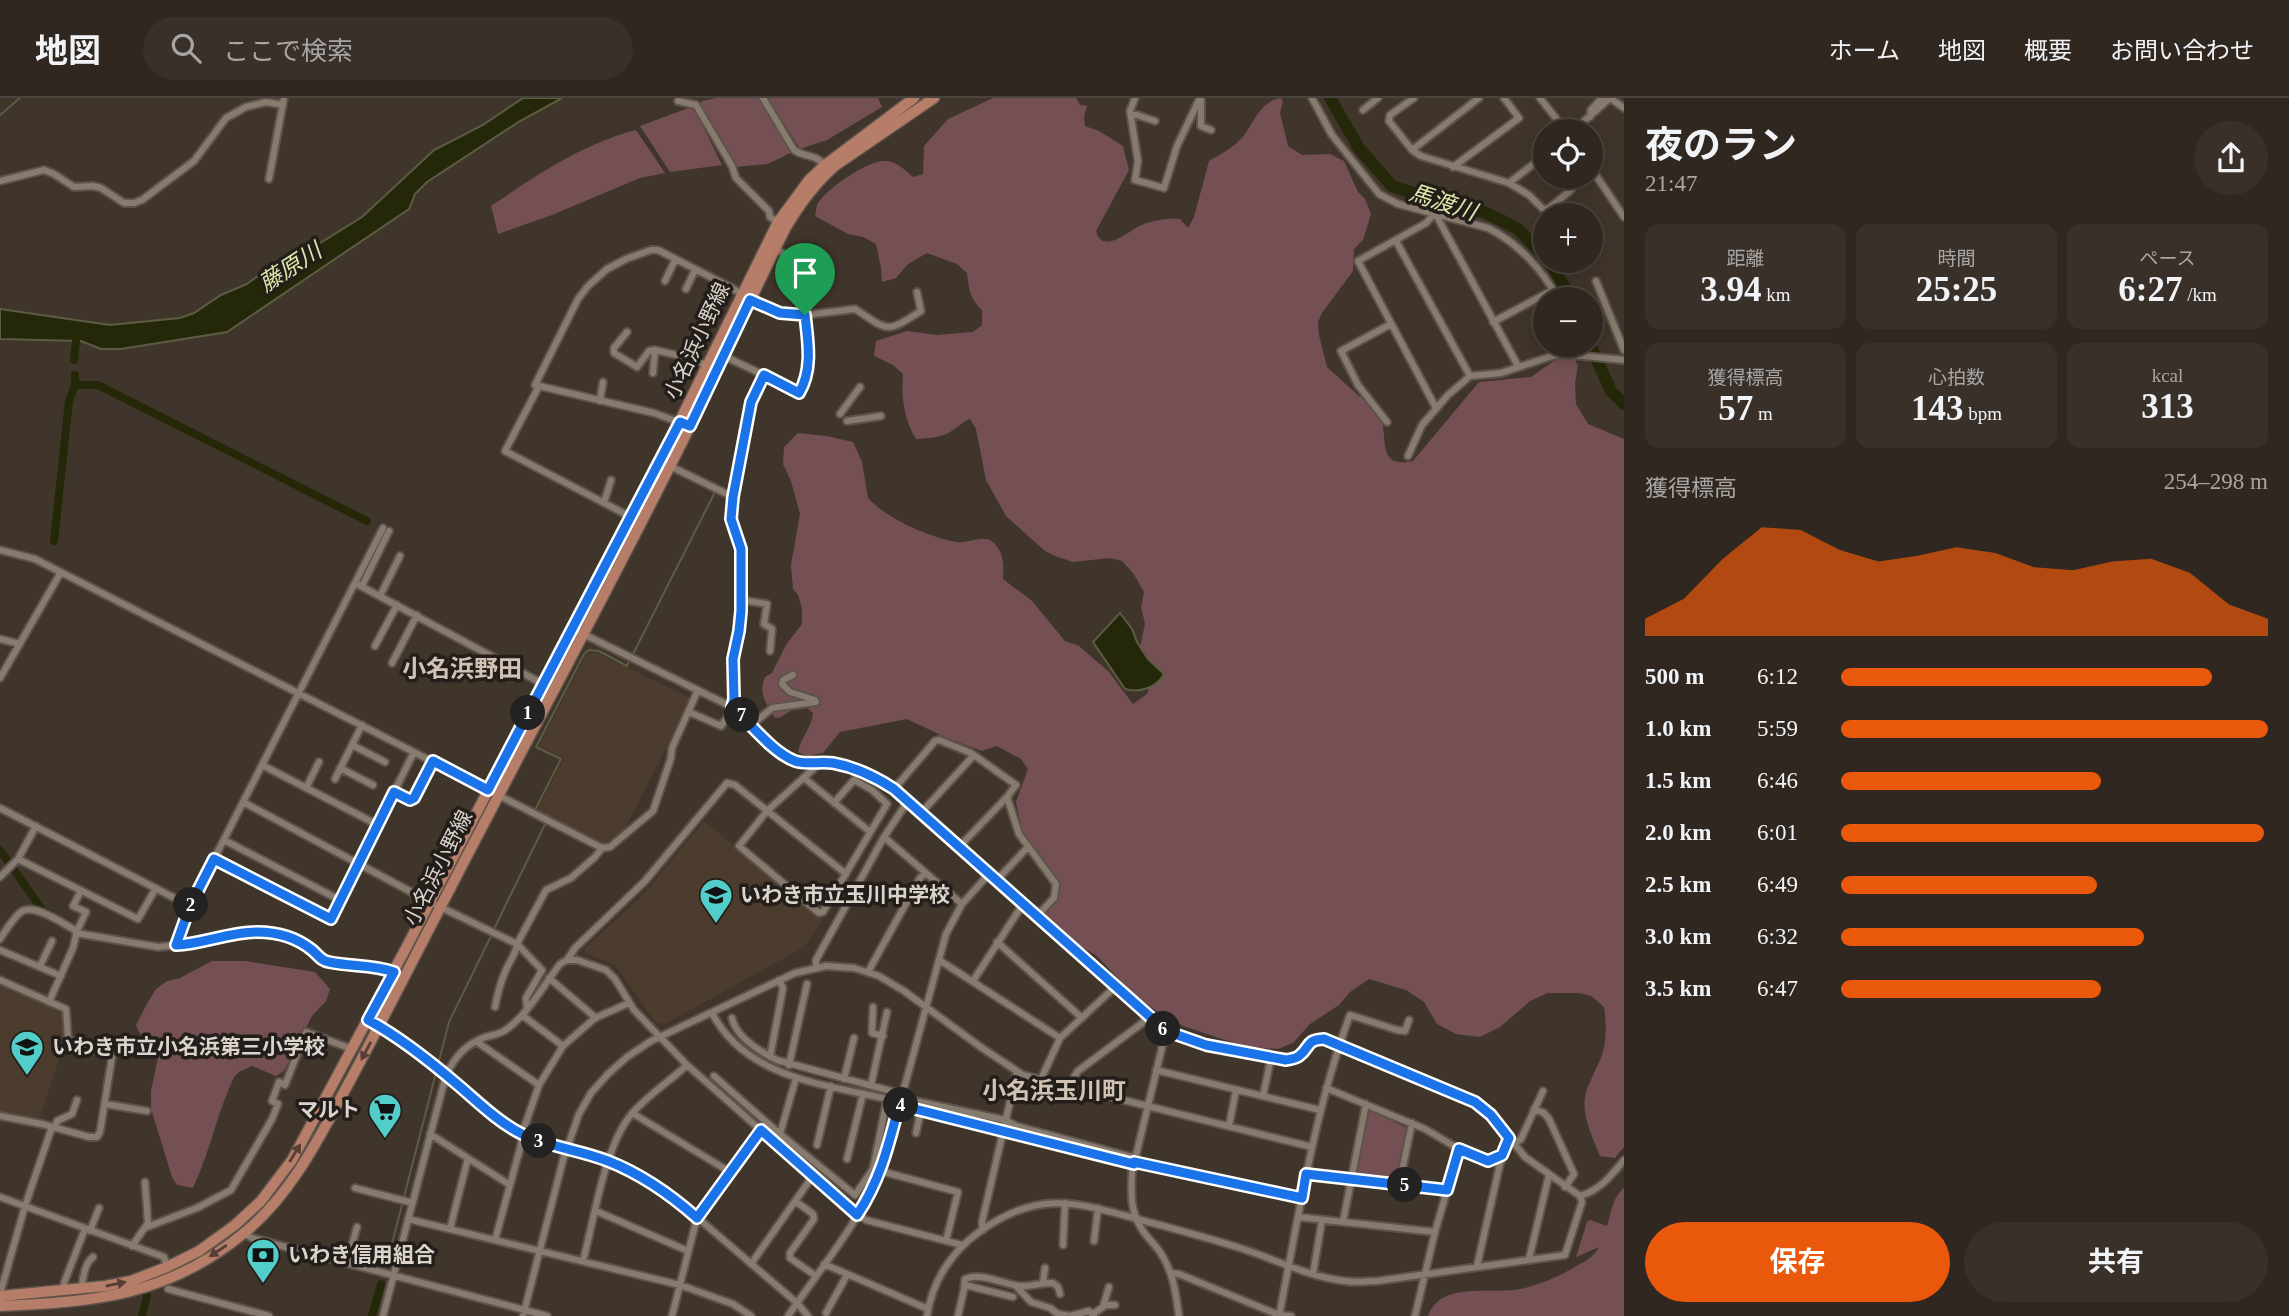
<!DOCTYPE html>
<html lang="ja">
<meta charset="utf-8">
<style>
body{margin:0;font-family:"Times New Roman","Noto Sans JP",serif;background:#383029;color:#f1f3f6;height:100vh;display:flex;flex-direction:column;font-size:26px;white-space:nowrap}
*{box-sizing:border-box;margin:0}
p{font-size:23px;color:#a8a6a5}
.icon{flex:none;width:38px;height:38px;fill:none;stroke:currentColor;stroke-width:2;stroke-linecap:round;stroke-linejoin:round}
.map{position:relative;flex:1;overflow:hidden}
.sheet{display:flex;flex-direction:column;background:#302820;width:665px}
.sheet>*{flex:none}
.tools{position:absolute;left:1533px;top:21px;display:grid;gap:14px}
.tools a{display:grid;place-items:center;width:70px;height:70px;border-radius:50%;background:#302820;box-shadow:0 4px 18px #0003,0 0 0 2px #4b443e;font-size:35px}
.pin{position:absolute;display:grid;place-items:center;width:60px;height:60px;color:#fff;margin:-72px -30px;border-radius:50% 50% 50% 0;rotate:-45deg;box-shadow:0 0 7px #0007}
.pin .icon{rotate:45deg}
.km{position:absolute;width:35px;height:35px;margin:-18px;border-radius:50%;background:#222;color:#fff;font-size:19px;line-height:35px;text-align:center}
.round{display:grid;place-items:center;flex:none;width:74px;height:74px;border-radius:37px;background:#383029}
.head{display:flex;align-items:center;justify-content:space-between;height:119px;padding:0 21px}
h1{font-size:38px;font-weight:700;line-height:52px}
.stats{display:grid;grid-template-columns:repeat(3,1fr);gap:10px;height:119px;padding:7px 21px}
.stats div{display:grid;align-content:center;border-radius:14px;background:#383029;text-align:center}
.stats b{font-size:35px;font-weight:700}
.stats small{font-size:19px;font-weight:400}
.stats p{font-size:19px}
.chart{height:196px;padding:14px 21px}
.chart p{display:flex;justify-content:space-between}
.chart svg{width:100%;height:126px;margin-top:7px;fill:#ea580c;opacity:.7}
.button{display:flex;gap:14px;margin-top:auto;padding:14px 21px}
.button a{flex:1;height:80px;border-radius:42px;background:#ea580c;color:#fff;font-size:28px;font-weight:700;line-height:80px;text-align:center}
.button a+a{background:#383029;color:#f1f3f6}
ul{padding:0 21px;list-style:none;font-size:23px}
li{display:grid;grid-template-columns:112px 84px 1fr;align-items:center;height:52px}
li i{height:18px;border-radius:9px;background:#ea580c}
header{display:flex;align-items:center;gap:42px;box-sizing:border-box;height:98px;padding:0 35px;background:#302820;border-bottom:2px solid #4b443e}
header strong{font-size:33px}
nav{display:flex;gap:38px;margin-inline-start:auto;font-size:24px}
.search{width:490px;height:63px;background:#383029;display:flex;align-items:center;gap:18px;box-sizing:border-box;padding:0 24px;border-radius:38px;color:#a8a6a5;font-size:26px}
main{display:flex;flex:1;min-height:0}
.map>svg:first-child{display:block}
.built{fill:#4c3c2d}
.green{fill:#745054}
.water{fill:#252808;stroke:#5c5c43;stroke-width:2}
.lines{fill:none;stroke-linecap:round;stroke-linejoin:round}
.stream{stroke:#5c5c43;stroke-width:2}
.canal{stroke:#252808;stroke-width:8}
.river{stroke:#252808;stroke-width:12}
.minor-casing{stroke:#5d534b;stroke-width:10}
.primary-casing{stroke:#5d534b;stroke-width:13}
.minor{stroke:#877a6f;stroke-width:6}
.primary{stroke:#b67d68;stroke-width:10}
.oneway{fill:#563f35}
.route-casing{stroke:#fff;stroke-width:14}
.route{stroke:#1a73e8;stroke-width:9}
.labels{text-anchor:middle;stroke-width:7;stroke-linejoin:round;paint-order:stroke}
.street-label{font-size:21px;fill:#dbd4ce;stroke:#231e19}
.poi-label{font-size:21px;font-weight:bold;fill:#dbd4ce;stroke:#231e19;text-anchor:start}
.water-label{font-size:23px;font-style:italic;fill:#dde7aa;stroke:#231e19}
.quarter-label{font-size:24px;font-weight:bold;fill:#d1c2b6;stroke:#231e19}
</style>
<header>
<strong>地図</strong>
<div class="search"><svg class="icon" aria-label="search" viewBox="0 0 24 24"><circle cx="10" cy="10" r="6"/><path d="M15 15l6 6"/></svg>ここで検索</div>
<nav><a>ホーム</a><a>地図</a><a>概要</a><a>お問い合わせ</a></nav>
</header>
<main>
<div class="map">
<svg width="1624" height="1218" viewBox="0 0 1624 1218">
<rect width="100%" height="100%" fill="#40352b"/>
<!-- built -->
<path class="built" d="M591 554 597 555 691 600 625 731 605 746 551 721 538 711 564 660 539 648 585 559Z
M704 723 824 821 804 849 665 926 655 924 615 867 585 855V850L641 799Z
M0 885 64 915 66 942 38 1023 0 1015Z"/>
<!-- green -->
<path class="green" d="M716 0H760L792 54 768 66 735 69 698 9 702 3Z
M768 0H878L882 9 827 42 800 51Z
M993 0H1076L1080 7 1087 8 1084 19 1085 28 1099 33 1123 48 1129 72 1096 133C1103 158 1129 132 1142 127 1153 122 1168 120 1180 121L1188 130 1194 119 1209 63C1219 57 1229 52 1238 44 1253 30 1258 3 1281 0L1283 3 1280 15 1288 48 1302 57 1330 56 1344 63 1358 94 1365 101 1371 116 1363 142 1354 151 1353 173 1322 215 1318 224 1319 237 1327 269 1359 298 1373 302C1376 309 1380 316 1382 323 1387 346 1379 370 1413 363L1479 284 1531 279 1558 260 1572 257 1578 267 1575 286 1576 306 1588 326 1624 341V1049L1615 1060 1600 1058C1593 1040 1582 1019 1585 999 1588 983 1599 969 1603 953 1607 939 1606 924 1604 909L1591 898 1579 895H1548L1530 903 1500 929 1480 939 1456 936 1437 926 1424 904 1406 892 1369 881 1350 894 1339 907 1310 926 1293 945 1278 951 1246 949 1183 928 1162 917 1133 896 1096 857 1063 839 1047 822 1046 815 1058 800 1059 791 1053 780 1024 741 1016 704 1028 671 1021 661 997 648 982 653 947 640 907 621 840 634 823 655 806 658 798 654C801 639 812 629 813 615L805 608 795 607 789 614 779 620 774 619C766 604 758 596 765 579L772 575 786 547 802 526V510L798 497 793 491 791 467 800 416 791 383 783 366 784 349 798 335 826 338 853 344 862 364 868 400C887 421 929 439 956 444 969 446 984 436 993 444 1004 454 1004 468 1003 481L1032 503 1065 543 1079 548 1109 574 1133 606 1147 596 1152 581 1139 554 1145 526 1141 509 1144 494 1133 475 1122 463 1110 460 1073 464 1055 458 1045 453 1006 418 986 382 976 331 970 321C962 324 957 330 950 334 940 340 928 340 916 341 904 322 901 299 903 276L893 267 874 258 876 243 907 233 937 237 973 234 982 227V212C970 201 969 191 967 175L957 166 927 155 908 166 896 180 882 184 881 170 876 146 863 139 848 136 815 118C816 115 816 111 817 107 824 92 868 62 885 63 896 63 905 72 913 79L923 76 924 48 948 21Z
M691 9 694 10 722 67 670 74 640 28Z
M636 32 665 75 640 80 552 117 498 136 491 108C535 78 584 45 636 32Z
M212 863H245L315 874 330 891 326 903 312 918 284 973 276 978 252 968 239 974 234 979C217 1015 210 1054 193 1090L177 1087 172 1079 151 1011V993L159 955 139 934 136 927 148 904 156 891 167 883 180 880Z
M1370 1012 1407 1030 1398 1082 1395 1084 1357 1079 1355 1077 1367 1013Z
M1624 1090V1218H1428C1441 1182 1491 1197 1520 1191 1540 1187 1557 1179 1575 1169 1585 1163 1593 1160 1599 1149L1576 1159 1587 1124 1590 1122 1607 1128C1611 1115 1613 1098 1624 1090Z"/>
<!-- water -->
<path class="water" d="M523 0H562L520 23 427 84 415 96 409 111 227 234 121 251H101L81 243 0 241V211L110 227 180 220 194 215 221 197 247 186 286 157 312 150 362 119 434 52 483 27Z
M1120 515 1132 531 1137 544 1148 561 1164 576C1157 590 1139 595 1125 591L1093 544Z"/>
<g class="lines">
<!-- stream -->
<path class="stream" d="M0 17 20 0
M632 558 715 394 687 380
M494 831 549 718 535 712 561 661 536 649 584 556 589 552 599 553 627 568 629 563
M387 1165 449 924 492 836"/>
<!-- canal -->
<path class="canal" d="M74 262 77 234
M75 287H98L367 423
M54 443 69 303 75 287V277
M0 752 43 813 51 817
M142 1218 147 1198
M372 1218 381 1186"/>
<!-- river -->
<path class="river" d="M1330 0 1359 50 1392 88 1438 103 1484 114 1509 126 1518 131 1545 159
M1549 163 1572 201
M1590 247 1611 293 1624 306"/>
<defs>
<path id="minor" d="M763 0 794 52C805 60 814 55 825 67
M1135 0 1130 13 1138 63 1135 82 1164 90 1177 48 1200 0
M1312 0 1332 37 1379 96 1398 106 1488 130C1518 145 1543 172 1558 201
M1414 0 1390 17 1389 23 1412 52 1421 58 1509 85 1545 57
M1540 0 1566 33
M1610 0 1624 10
M1201 2V28L1211 32
M678 3 696 7 732 68 736 80 769 113 770 119 778 124
M1363 12 1378 0
M1131 17H1137L1155 23
M1590 19 1591 12 1602 0
M1573 33 1610 0
M1412 52 1479 0
M1453 69 1519 20 1504 0
M1591 70 1624 119
M269 81 284 0
M0 83 44 72 54 76 74 89 93 88 101 90 124 105H134L142 102 194 63 226 20 246 9 266 4 283 7
M1509 85 1529 97 1543 111H1548L1571 92 1561 79
M1396 143 1470 278
M665 183 675 162
M1596 183 1624 252
M686 191 695 172
M1493 224 1553 192
M627 234 614 250V255L637 269 649 253 655 252 694 261 707 268
M724 258 799 294C820 263 803 198 794 163L775 150
M653 275 655 252
M539 288 505 353 631 419
M600 303 603 284
M1436 310 1358 163 1426 125 1435 115 1518 268
M840 316 860 289
M847 323 881 318
M1387 324 1358 287 1341 253 1391 226
M681 325 654 315 535 287 578 201 588 188 607 171 626 161 651 152H658L732 190 750 202 780 215 797 218 855 211C889 233 885 236 921 213L917 194
M1408 358 1422 327 1448 297 1470 278 1501 275 1552 258 1564 256 1624 262
M670 368 733 399
M604 405 611 382
M0 452 35 461 602 750 610 749 653 713 671 660 672 650 698 592
M355 485 543 586
M362 488 389 433
M380 498 400 458
M741 502 767 506 764 526 772 531 770 553
M571 530 732 609 781 656 797 664 835 666 855 672 877 680 894 691 1166 933 1207 947 1286 962 1299 958 1306 947 1314 942 1324 941 1339 947 1475 1004 1491 1017 1525 1059 1580 1098 1582 1104 1565 1157 1377 1183C1366 1183 1355 1185 1345 1183 1309 1179 1277 1162 1243 1151 1209 1140 1175 1131 1141 1122 1075 1104 1039 1091 979 1134 951 1154 932 1184 927 1218
M0 541 20 546
M375 548 397 507
M392 565 417 517
M0 580 61 474
M689 614 721 628 731 614 734 601 733 561 739 533 741 513V451L731 421 733 399 751 304 764 277
M752 627 772 610 816 604 815 602 790 594 782 586 783 582 793 577
M352 647 385 664
M821 664 767 713 739 748 819 815 823 814 887 706 872 692 854 682 834 705
M262 667 378 727
M340 670 373 687
M804 680 869 733
M335 681 362 627
M306 690 319 664
M894 691 935 643 939 642 971 655 1016 687 1007 699
M394 694 410 702 414 700 433 663
M243 704 430 804 517 846 546 792 571 780 595 759 602 750
M0 710 190 808
M921 715 974 657
M36 728 18 761 138 821 156 790
M884 739 962 806
M224 742 340 802
M959 749 1007 699 1019 736 1056 786 1054 800 1036 819
M214 761 331 821 414 654
M0 779 18 761
M996 783 1027 750
M76 835 158 849 188 846 237 835H273L292 839 316 855 320 861 329 864 377 868 393 874
M0 841C6 832 13 820 21 814 33 804 65 827 77 833
M997 844 1082 920
M176 847 190 808 383 430
M0 852 61 878
M567 862 575 850 645 783 727 685 735 687 846 776
M939 862 1060 940
M40 868 52 843
M816 870V862L884 739 908 703
M868 874 920 780 925 776
M549 880 596 920
M0 882 66 911 68 941 112 959 100 1034 97 1039H89L42 1026 0 1018
M973 883 1023 806
M49 904 73 850 77 833 86 814 73 808 81 793
M495 909C497 898 501 884 505 874 509 864 516 856 517 846L542 872 526 900 527 910
M873 909 872 935 883 938
M712 915C746 980 823 986 887 1001L873 1071 958 1094 946 1143
M522 917 563 948
M732 920C736 939 761 954 777 962L902 996
M368 922 446 977 500 1022 522 1036 547 1046 609 1063 642 1079 678 1103 797 1205 808 1218
M1166 933 1132 1074C1131 1096 1130 1114 1143 1133 1149 1142 1158 1149 1163 1159 1174 1177 1176 1198 1179 1218
M477 944 539 987
M770 959 783 890 779 882
M789 967 807 886
M1156 972 1320 1012
M714 978 780 1036 855 1097 873 1071
M844 981 854 940
M1041 981 1060 940 1115 889
M871 987 887 914
M1071 989 1074 979 1078 973 1149 920
M1326 990 1425 1031 1459 1051 1488 1063 1502 1057
M1263 998 1271 960
M901 1000 1005 1022 1016 1028 1135 1060
M105 1006 147 1013
M899 1007 1134 1066
M1534 1011 1544 1015 1549 1021 1574 1076 1565 1089
M632 1015 730 1074
M1229 1028 1236 992
M55 1030 57 1023 72 1016 77 1002
M916 1035 921 1012
M430 1036 510 1087
M780 1036 796 980
M1514 1046 1521 1041 1543 993
M817 1047 831 988
M847 1061 863 996
M1134 1064 1302 1100
M1306 1076 1447 1092
M1399 1087 1412 1025
M355 1090 413 1105
M1580 1098C1600 1092 1611 1078 1624 1062
M0 1099 164 1159 167 1169
M795 1103 813 1116 814 1121 790 1155V1160L816 1178
M596 1113 688 1153
M1298 1119 1435 1134
M408 1121 680 1187 733 1206 751 1218
M1343 1124 1366 1006
M147 1129 197 1110 231 1092 272 1021 278 1006 272 1003 279 984 285 987 306 934 352 951
M450 1131 468 1060
M983 1132 982 1124 1017 974
M90 1133 99 1110
M242 1134 252 1140 547 1218
M495 1142 521 1047 522 1036 539 987 563 948 595 920 629 905
M1094 1143 1098 1110
M1063 1147 1065 1105
M132 1148 148 1125 145 1084
M1529 1161 1549 1077
M583 1163C594 1122 604 1051 630 1018 646 998 669 984 687 967
M347 1165 357 1129
M751 1166 812 1079
M824 1166 928 1211
M1477 1168 1502 1057 1509 1040
M1171 1175 1179 1176 1279 1217 1291 1218
M1313 1176 1322 1122
M1043 1185 1045 1170
M1016 1188 1031 1204 1050 1210 1058 1216 1070 1218 1089 1213 1094 1218
M964 1190 965 1181C982 1174 1002 1186 1020 1188 1031 1189 1042 1184 1053 1185L1058 1189 1060 1196
M168 1191 269 1218
M82 1192C82 1181 85 1165 93 1159
M63 1193 64 1185 85 1131
M0 1196 25 1108 52 1029
M1104 1207H1115
M826 1215 847 1177
M1093 1216 1103 1209 1109 1189
M383 1218 446 977C455 959 465 947 483 940 490 937 497 937 504 933 527 918 543 888 560 866L567 862H577L606 872 615 881 634 912 687 967 857 1117 866 1122 962 1147
M523 1218 563 1062 579 1016 591 995 608 976 627 959 651 943 795 875 826 868 854 870 879 878 904 893 982 950 1023 977 1312 1049
M672 1218 697 1120 761 1032
M788 1218C821 1170 861 1122 883 1068L946 836 962 806 989 776
M958 1218 965 1187 1013 1199
M1279 1218C1299 1117 1314 1014 1350 917L1397 932 1405 933 1409 922
M1415 1218 1435 1134 1459 1051"/>
<path id="primary" d="M0 1198 105 1188 131 1183 167 1169 199 1153 235 1127 261 1103 292 1062 406 850 660 363 778 124 809 82 825 67 914 0
M0 1208C94 1204 168 1198 244 1135 294 1094 322 1034 352 979 382 923 411 866 440 810 515 664 594 519 668 372 709 293 745 211 785 131 799 107 815 85 836 67L934 0"/>
</defs>
<!-- minor casing -->
<use href="#minor" class="minor-casing"/>
<!-- primary casing -->
<use href="#primary" class="primary-casing"/>
<!-- minor -->
<use href="#minor" class="minor"/>
<!-- primary -->
<use href="#primary" class="primary"/>
</g>
<!-- one-way arrows -->
<defs><path id="oneway-solid" d="M-6-.8H1V-3.2L6.5 0L1 3.2V.8H-6Z" transform="scale(1.75)"/></defs>
<g class="oneway">
<use href="#oneway-solid" transform="translate(366 953) rotate(118)"/>
<use href="#oneway-solid" transform="translate(295 1055) rotate(-58)"/>
<use href="#oneway-solid" transform="translate(218 1153) rotate(146)"/>
<use href="#oneway-solid" transform="translate(116 1186) rotate(-12)"/>
</g>
<g class="lines">
<defs>
<path id="route" d="M750 202 780 215 805 217C808 243 813 272 799 295L764 277 751 304 733 399 731 421 741 451V513L739 533 733 561 734 601 732 609C750 625 773 655 795 663 806 667 821 663 833 665 855 669 876 679 894 691L1166 933 1206 947 1286 962C1290 961 1295 961 1299 958 1311 949 1305 942 1324 941L1475 1004 1491 1017 1509 1040 1502 1057 1488 1063 1459 1051 1447 1092 1306 1076 1302 1100 1134 1064V1066L899 1007C889 1046 880 1083 857 1117L761 1032 697 1120C670 1096 641 1076 608 1063 580 1052 549 1049 522 1036 498 1024 478 1004 458 987 431 964 400 939 368 922L394 874C372 866 351 869 329 864 321 863 318 857 312 852 296 839 278 834 257 834 229 834 203 846 176 847L190 808 214 761 331 821 394 694 410 702 414 700 433 663 488 692 680 324 690 328Z"/>
</defs>
<!-- route casing -->
<use href="#route" class="route-casing"/>
<!-- route -->
<use href="#route" class="route"/>
</g>
<!-- icons -->
<defs>
<symbol id="school-pin" viewBox="-11 -11 22 30"><path d="M0 17L-7.5 6A9.5 9.5 0 1 1 7.5 6Z" fill="#53cdc9" stroke="#231e19"/><path d="M0-5L7-2L0 1L-7-2ZM-4 1L0 2.5L4 1V4Q0 6-4 4Z" fill="#111"/></symbol>
<symbol id="supermarket-pin" viewBox="-11 -11 22 30"><path d="M0 17L-7.5 6A9.5 9.5 0 1 1 7.5 6Z" fill="#53cdc9" stroke="#231e19"/><path d="M-6-5.5h2.5l.6 2H6L4.5 2H-2.5L-4.4-4H-6ZM-1.5 3.2a1.3 1.3 0 1 0 .1 0ZM3 3.2a1.3 1.3 0 1 0 .1 0Z" fill="#111"/></symbol>
<symbol id="bank-pin" viewBox="-11 -11 22 30"><path d="M0 17L-7.5 6A9.5 9.5 0 1 1 7.5 6Z" fill="#53cdc9" stroke="#231e19"/><path d="M-6-4H6V4H-6ZM0-2.3a2.3 2.3 0 1 0 0 4.6a2.3 2.3 0 1 0 0-4.6Z" fill="#111"/></symbol>
</defs>
<g fill-rule="evenodd">
<use href="#school-pin" x="697" y="778" width="38" height="52"/>
<use href="#school-pin" x="8" y="930" width="38" height="52"/>
<use href="#supermarket-pin" x="366" y="993" width="38" height="52"/>
<use href="#bank-pin" x="244" y="1138" width="38" height="52"/>
</g>
<g class="labels">
<!-- street labels -->
<g class="street-label">
<text transform="translate(697 243) rotate(-65)" y="7">小名浜小野線</text>
<text transform="translate(438 770) rotate(-63)" y="7">小名浜小野線</text>
</g>
<!-- poi labels -->
<g class="poi-label">
<text x="740" y="804">いわき市立玉川中学校</text>
<text x="52" y="956">いわき市立小名浜第三小学校</text>
<text x="360" y="1019" text-anchor="end">マルト</text>
<text x="288" y="1164">いわき信用組合</text>
</g>
<!-- water labels -->
<g class="water-label">
<text transform="translate(1443 104) rotate(18)" y="8">馬渡川</text>
<text transform="translate(290 169) rotate(-33)" y="8">藤原川</text>
</g>
<!-- quarter labels -->
<g class="quarter-label">
<text x="462" y="579">小名浜野田</text>
<text x="1054" y="1001">小名浜玉川町</text>
</g>
</g>
</svg>
<div class="tools">
<a><svg class="icon" aria-label="locate" viewBox="0 0 24 24"><circle cx="12" cy="12" r="6"/><path d="M12 2v4M12 18v4M2 12h4M18 12h4"/></svg></a>
<a>+</a>
<a>−</a>
</div>
<div class="pin" style="left:805px;top:217px;background:#1e9e55"><svg class="icon" aria-label="arrive" viewBox="0 0 24 24"><path d="M6 21V4h12l-3 4 3 4H6"/></svg></div>
<b class="km" style="left:528px;top:615px">1</b>
<b class="km" style="left:191px;top:807px">2</b>
<b class="km" style="left:539px;top:1043px">3</b>
<b class="km" style="left:901px;top:1007px">4</b>
<b class="km" style="left:1405px;top:1087px">5</b>
<b class="km" style="left:1163px;top:931px">6</b>
<b class="km" style="left:742px;top:617px">7</b>
</div>
<section class="sheet">
<div class="head"><div><h1>夜のラン</h1><p>21:47</p></div><a class="round"><svg class="icon" aria-label="share" viewBox="0 0 24 24"><path d="M12 15V3M7 8l5-5 5 5M5 13v7h14v-7"/></svg></a></div>
<div class="stats">
<div><p>距離</p><b>3.94<small> km</small></b></div>
<div><p>時間</p><b>25:25</b></div>
<div><p>ペース</p><b>6:27<small> /km</small></b></div>
</div>
<div class="stats">
<div><p>獲得標高</p><b>57<small> m</small></b></div>
<div><p>心拍数</p><b>143<small> bpm</small></b></div>
<div><p>kcal</p><b>313</b></div>
</div>
<div class="chart"><p><span>獲得標高</span>254–298 m</p>
<svg viewBox="0 0 160 44" preserveAspectRatio="none"><path d="M0 44V38L10 31L20 17L30 6L40 7L50 14L60 18L70 16L80 13L90 15L100 20L110 21L120 18L130 17L140 22L150 33L160 38V44z"/></svg>
</div>
<ul>
<li><b>500 m</b>6:12<i style="width:87%"></i></li>
<li><b>1.0 km</b>5:59<i style="width:100%"></i></li>
<li><b>1.5 km</b>6:46<i style="width:61%"></i></li>
<li><b>2.0 km</b>6:01<i style="width:99%"></i></li>
<li><b>2.5 km</b>6:49<i style="width:60%"></i></li>
<li><b>3.0 km</b>6:32<i style="width:71%"></i></li>
<li><b>3.5 km</b>6:47<i style="width:61%"></i></li>
</ul>
<div class="button"><a>保存</a><a>共有</a></div>
</section>
</main>
